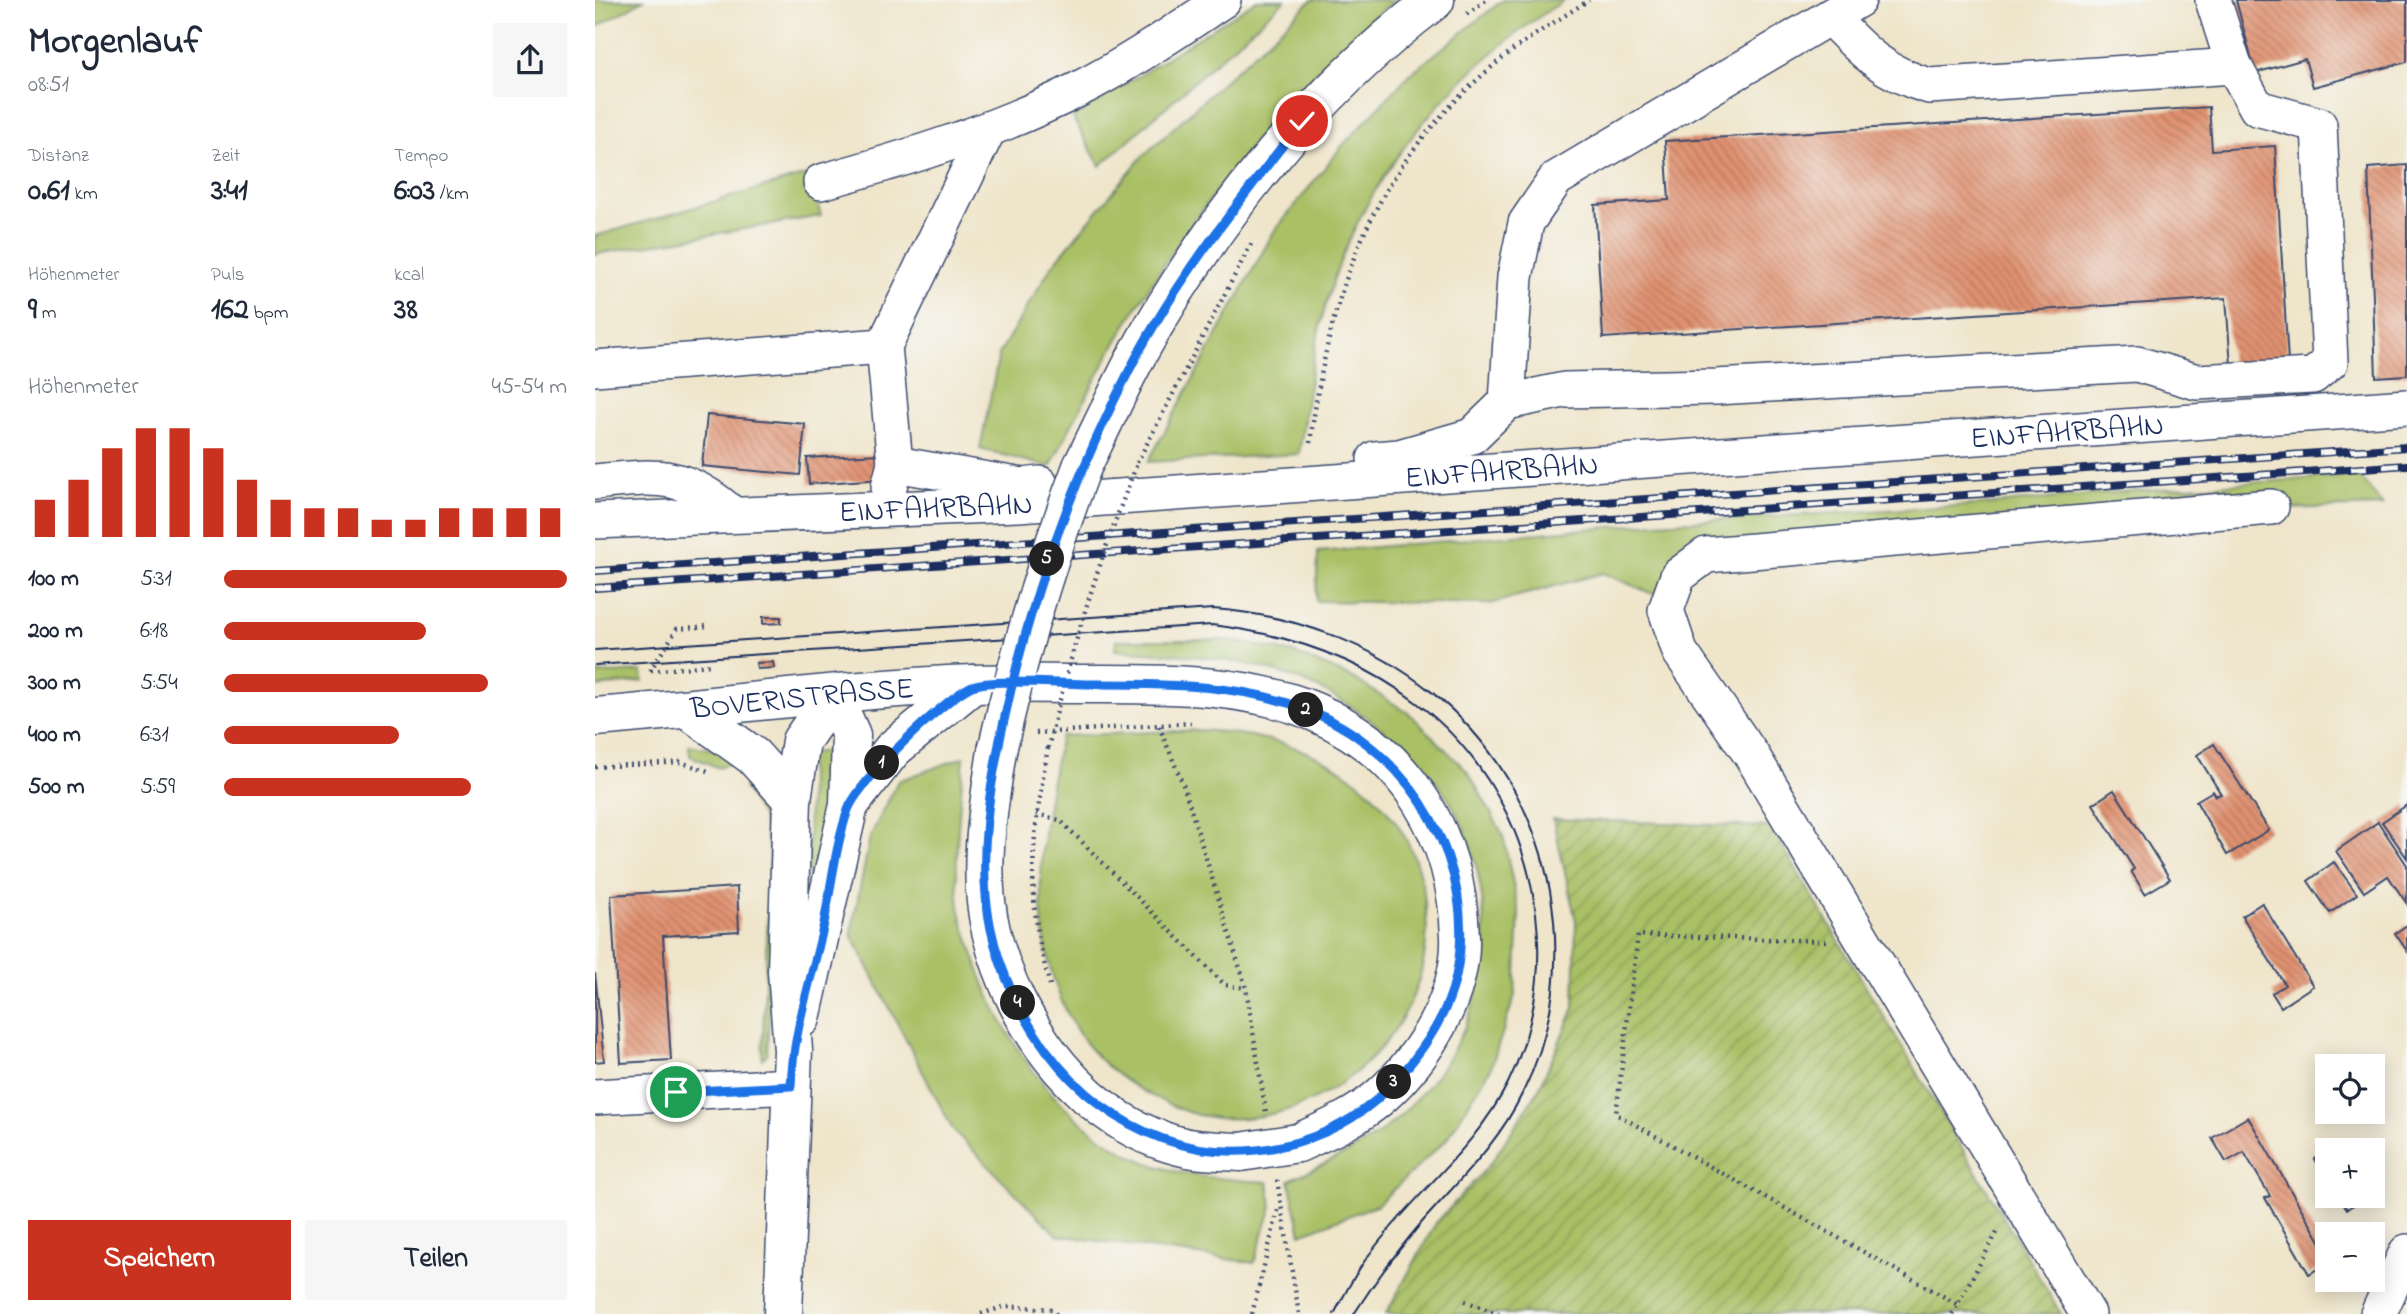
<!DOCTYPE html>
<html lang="de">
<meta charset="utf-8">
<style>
body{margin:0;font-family:"Indie Flower",sans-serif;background:#f6f6f7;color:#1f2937;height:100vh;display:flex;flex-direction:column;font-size:26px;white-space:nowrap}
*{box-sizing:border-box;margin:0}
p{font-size:23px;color:#747a83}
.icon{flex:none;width:38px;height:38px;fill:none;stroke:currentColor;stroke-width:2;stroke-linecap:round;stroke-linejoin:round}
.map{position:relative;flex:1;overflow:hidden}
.details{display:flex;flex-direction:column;background:#fff;width:595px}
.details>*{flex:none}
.buttons{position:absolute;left:1720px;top:1054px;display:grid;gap:14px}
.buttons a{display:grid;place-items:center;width:70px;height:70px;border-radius:0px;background:#fff;box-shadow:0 4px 18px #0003;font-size:35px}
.pin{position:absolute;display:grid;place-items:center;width:60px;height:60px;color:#fff;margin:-30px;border:4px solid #fff;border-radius:50%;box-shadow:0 2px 7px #0007}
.km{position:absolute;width:35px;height:35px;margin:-18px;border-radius:50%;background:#222;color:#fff;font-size:19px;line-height:35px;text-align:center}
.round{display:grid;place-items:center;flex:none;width:74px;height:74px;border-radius:0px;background:#f6f6f7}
.headline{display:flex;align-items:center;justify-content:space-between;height:119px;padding:0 28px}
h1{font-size:38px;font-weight:700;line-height:52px}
.stats{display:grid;grid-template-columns:repeat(3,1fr);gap:10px;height:119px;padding:7px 28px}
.stats div{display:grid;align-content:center}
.stats b{font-size:30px;font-weight:700}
.stats small{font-size:19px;font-weight:400}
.stats p{font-size:19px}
.chart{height:196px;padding:14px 28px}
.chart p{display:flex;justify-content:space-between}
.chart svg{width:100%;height:126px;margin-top:7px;stroke:#c8321e;stroke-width:6}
.primary-button{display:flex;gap:14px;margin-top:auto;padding:14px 28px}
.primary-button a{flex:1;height:80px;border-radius:0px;background:#c8321e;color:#fff;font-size:28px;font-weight:700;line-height:80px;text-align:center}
.primary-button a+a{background:#f6f6f7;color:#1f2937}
ul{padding:0 28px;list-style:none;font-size:23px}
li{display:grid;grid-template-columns:112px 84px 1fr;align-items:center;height:52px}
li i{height:18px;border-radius:9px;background:#c8321e}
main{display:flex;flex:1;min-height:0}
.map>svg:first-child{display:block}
.grass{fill:#a9c065;stroke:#627862;stroke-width:2}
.garden{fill:url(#garden-furrows);stroke:#627862;stroke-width:2}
.building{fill:url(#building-back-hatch)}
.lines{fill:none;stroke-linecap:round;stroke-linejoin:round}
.minor-casing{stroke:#3b4a6e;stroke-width:38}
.major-casing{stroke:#3b4a6e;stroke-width:41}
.path{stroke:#3b4a6e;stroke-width:4.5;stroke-dasharray:2 5;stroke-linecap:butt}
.minor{stroke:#fff;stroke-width:35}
.major{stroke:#fff;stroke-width:38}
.tram{stroke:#1b2f5e;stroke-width:2}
.rail-casing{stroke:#1b2f5e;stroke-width:8}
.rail{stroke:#f6f6f2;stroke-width:5;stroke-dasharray:16;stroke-linecap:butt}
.major-bridge-casing{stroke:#3b4a6e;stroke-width:41;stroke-linecap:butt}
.path-bridge{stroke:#3b4a6e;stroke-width:4.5;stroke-dasharray:2 5;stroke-linecap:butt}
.major-bridge{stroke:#fff;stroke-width:38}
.route-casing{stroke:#fff;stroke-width:14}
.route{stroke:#1a73e8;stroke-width:9}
.labels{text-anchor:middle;stroke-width:6;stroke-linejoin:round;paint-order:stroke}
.street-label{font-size:30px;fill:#1b2f5e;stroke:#f6f6f2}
</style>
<main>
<section class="details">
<div class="headline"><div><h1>Morgenlauf</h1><p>08:51</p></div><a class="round"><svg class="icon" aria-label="share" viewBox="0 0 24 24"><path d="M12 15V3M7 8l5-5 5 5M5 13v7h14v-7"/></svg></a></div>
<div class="stats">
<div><p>Distanz</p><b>0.61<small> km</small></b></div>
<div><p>Zeit</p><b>3:41</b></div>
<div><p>Tempo</p><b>6:03<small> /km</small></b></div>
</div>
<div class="stats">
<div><p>Höhenmeter</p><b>9<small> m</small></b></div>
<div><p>Puls</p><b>162<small> bpm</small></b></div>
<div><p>kcal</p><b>38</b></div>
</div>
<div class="chart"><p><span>Höhenmeter</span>45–54 m</p>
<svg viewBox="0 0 160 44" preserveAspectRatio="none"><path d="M5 44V31M15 44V24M25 44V13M35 44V6M45 44V6M55 44V13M65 44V24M75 44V31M85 44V34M95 44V34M105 44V38M115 44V38M125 44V34M135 44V34M145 44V34M155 44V34"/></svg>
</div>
<ul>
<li><b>100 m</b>5:31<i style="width:100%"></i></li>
<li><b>200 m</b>6:18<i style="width:59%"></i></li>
<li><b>300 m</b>5:54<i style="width:77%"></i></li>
<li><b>400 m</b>6:31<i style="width:51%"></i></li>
<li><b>500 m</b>5:59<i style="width:72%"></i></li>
</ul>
<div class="primary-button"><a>Speichern</a><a>Teilen</a></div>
</section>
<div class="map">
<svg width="1812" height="1314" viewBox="0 0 1812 1314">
<defs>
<pattern id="garden-furrows" width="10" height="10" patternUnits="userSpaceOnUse" patternTransform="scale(1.75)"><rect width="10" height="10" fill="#a9c065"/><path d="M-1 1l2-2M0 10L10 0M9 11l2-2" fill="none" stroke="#899c56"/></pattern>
<pattern id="building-back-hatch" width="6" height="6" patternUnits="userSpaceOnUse" patternTransform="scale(1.75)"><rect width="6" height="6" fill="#e09170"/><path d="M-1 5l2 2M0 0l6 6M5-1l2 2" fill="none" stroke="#b5775f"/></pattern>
</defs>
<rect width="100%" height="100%" fill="#f6f6f2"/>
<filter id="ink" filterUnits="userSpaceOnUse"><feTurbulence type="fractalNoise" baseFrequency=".0143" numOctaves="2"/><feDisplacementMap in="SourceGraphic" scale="14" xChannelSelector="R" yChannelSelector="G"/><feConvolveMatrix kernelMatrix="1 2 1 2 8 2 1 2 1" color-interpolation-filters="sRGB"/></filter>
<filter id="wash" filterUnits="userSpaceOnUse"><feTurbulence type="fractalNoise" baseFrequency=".00686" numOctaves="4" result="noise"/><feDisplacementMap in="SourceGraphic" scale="28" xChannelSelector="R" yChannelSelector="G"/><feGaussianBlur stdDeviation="1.57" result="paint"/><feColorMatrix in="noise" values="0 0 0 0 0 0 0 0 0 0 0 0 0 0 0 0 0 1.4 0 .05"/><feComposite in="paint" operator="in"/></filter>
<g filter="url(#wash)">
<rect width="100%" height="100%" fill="#efe5ca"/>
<!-- grass -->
<path class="grass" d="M0 0H48L0 28Z
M662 0H690L505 166 478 118Z
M717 0H800C697 82 591 222 525 335 500 378 478 423 455 467L385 449 404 354 456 267 546 158Z
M908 0H970C853 72 759 187 726 322 715 365 711 410 704 454L553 462 678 233 748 145 815 74Z
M215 174 226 216 0 254V236Z
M1764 475 1788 506 1400 518 1104 549 1058 594 1008 573 894 604 721 601 723 552 1060 523 1398 504 1536 491Z
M521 640H634L699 653 756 677 815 714 874 773 908 835 924 913 920 995 895 1070 851 1140 782 1205 706 1234 694 1180C734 1162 780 1143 811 1110 827 1093 846 1072 857 1052 902 977 899 868 851 795 827 759 782 722 745 700 677 658 598 655 520 650Z
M47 671 48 681 0 687V674Z
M605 730C689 735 766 761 810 837 829 872 836 919 829 958 812 1059 705 1136 603 1115 585 1111 567 1101 551 1093 524 1078 497 1056 481 1029 428 941 445 830 466 736Z
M94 745 121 750 141 760 124 768 95 756Z
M246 750 213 918 214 753Z
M369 757C365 806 358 858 364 906 366 920 372 934 376 947 402 1031 454 1112 533 1154 576 1177 626 1179 673 1182L677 1206 659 1263 462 1235 358 1130 256 934 275 837 303 781Z
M161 776 175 802 183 832 172 1054 167 1059 175 855 167 817 149 788Z"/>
<!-- garden -->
<path class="garden" d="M958 819 1176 827 1466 1314H791L841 1223 896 1163 944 1089 979 1008 981 921Z"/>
<g id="blocks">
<!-- building -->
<path class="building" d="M1641 0H1812V62L1718 87 1710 59 1660 73Z
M1614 107 1617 150 1680 146 1693 362 1636 366 1631 298 1008 338 1000 205 1074 200 1070 141Z
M1812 165V375L1781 377 1773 168Z
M112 415 210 424 205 475 107 466Z
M285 454 287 479 214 484 212 458Z
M168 617H186V623L168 624Z
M178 662 179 668 162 669 161 663Z
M1619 744 1674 830 1632 855 1601 801 1618 791 1621 796 1626 794 1602 755Z
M1519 790 1575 879 1550 894 1536 871 1539 869 1498 804Z
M1812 805V858L1787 822Z
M1783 822 1812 865V904L1793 876 1769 892 1741 851Z
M1739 862 1762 894 1735 913 1713 881Z
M142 887 144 931 68 936 76 1060 26 1063 16 895Z
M1667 903 1718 986 1686 1007 1677 993 1690 985 1647 916Z
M1812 925V951L1800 933Z
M0 973 9 1061 0 1062Z
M1653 1117 1732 1253V1263L1714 1274 1670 1198 1675 1196 1649 1152 1631 1162 1617 1138Z
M1732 1151V1179L1720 1159Z
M1743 1195H1775L1752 1209Z"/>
</g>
</g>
<g filter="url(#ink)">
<use href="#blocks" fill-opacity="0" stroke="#3b4a6e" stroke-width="2"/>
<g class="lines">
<defs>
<g id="minor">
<path d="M1263 0 961 179 931 223 920 277 912 402 969 390 1121 387 1542 364 1602 382 1718 376 1735 362 1724 125 1662 108 1639 66 1618 0"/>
<path d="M1235 17C1267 51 1288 73 1334 86L1639 66"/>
<path d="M226 182C313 158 401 131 482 90 533 64 581 31 628 0"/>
<path d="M0 368 289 346"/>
<path d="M780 459 804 457 877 436 912 402"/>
<path d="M300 464 428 486 445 484"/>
<path d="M0 482C61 476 89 471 137 514"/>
<path d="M294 487 300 464 289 346 393 130"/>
<path id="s1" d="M0 521 423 504 1812 407"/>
<path d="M0 1097 196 1086"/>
<path d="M1493 1314 1157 756 1085 652 1071 610 1083 576 1111 555 1676 507"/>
<path d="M1783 1314 1812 1252"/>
</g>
<g id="major">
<path d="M487 467C505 430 522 393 541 357 615 222 717 93 840 0"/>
<path d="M94 710 158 756 197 799"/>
<path id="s2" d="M0 717C126 707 253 688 380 684 417 683 453 684 490 684 565 684 649 682 720 712 814 753 862 837 865 937 867 996 829 1057 787 1095 763 1117 732 1130 703 1143"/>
<path d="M402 751C393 809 382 873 396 931 419 1026 491 1127 593 1148 610 1151 628 1151 646 1152"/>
<path d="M254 805 298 749 378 684"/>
<path d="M206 1018 254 805 256 735 238 695"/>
<path d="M188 1314 198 1050 192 971 197 799 206 741 238 695"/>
</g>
</defs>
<!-- minor casing -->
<use href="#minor" class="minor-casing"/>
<!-- major casing -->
<use href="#major" class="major-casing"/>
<!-- path -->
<path class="path" d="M872 14 891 0
M715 443C736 289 775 170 898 66 927 41 962 21 994 0
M542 463 656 244
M55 671 82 629 114 626
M56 671 115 665
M564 726 589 787 651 988 671 1113
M441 733 596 723
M453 748C437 839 429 894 455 985
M0 767 85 762 116 772
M441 814 465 820 630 985 651 988
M1231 941 1043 935 1021 1114 1362 1304
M682 1180 704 1314
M870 1301 904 1314
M386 1314 411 1306 457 1309 461 1314
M657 1314 684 1206
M1357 1314 1404 1229"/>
<!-- minor -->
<use href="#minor" class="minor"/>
<!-- major -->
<use href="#major" class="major"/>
<!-- tram -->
<path class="tram" d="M0 650 618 609C782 621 924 724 955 891 967 959 959 1030 928 1092 904 1143 865 1179 828 1221 803 1250 780 1281 759 1314
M0 665 617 625C692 634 762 657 822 703 936 790 977 953 913 1083 879 1151 818 1194 774 1255 760 1273 750 1294 739 1314"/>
<defs>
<path id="rail" d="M0 571 1812 447
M0 588 1812 465"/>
</defs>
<!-- rail casing -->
<use href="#rail" class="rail-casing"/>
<!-- rail -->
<use href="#rail" class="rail"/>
<defs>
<path id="major-bridge" d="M402 751C424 652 451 562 487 467
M646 1152 703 1143"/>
</defs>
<!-- major-bridge casing -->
<use href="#major-bridge" class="major-bridge-casing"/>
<!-- path-bridge -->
<path class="path-bridge" d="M453 748C477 647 504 560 542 464"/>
<!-- major-bridge -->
<use href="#major-bridge" class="major-bridge"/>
</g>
</g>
<g class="lines" filter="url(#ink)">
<defs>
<path id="route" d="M81 1092 196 1086C198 1032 216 981 228 928 236 890 240 847 253 810 264 781 346 702 375 687 392 678 470 684 495 684 569 684 651 683 720 713 820 756 884 868 861 976 852 1018 822 1059 792 1090 734 1147 644 1166 568 1139 521 1122 482 1091 452 1051 426 1016 405 972 396 929 381 860 395 784 410 716 437 592 479 476 538 363 584 276 647 198 707 121"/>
</defs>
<!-- route casing -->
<use href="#route" class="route-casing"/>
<!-- route -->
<use href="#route" class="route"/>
</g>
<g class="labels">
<!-- street labels -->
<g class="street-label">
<text dy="10" stroke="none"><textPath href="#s1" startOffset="1475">EINFAHRBAHN</textPath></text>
<text dy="10" stroke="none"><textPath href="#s1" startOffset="908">EINFAHRBAHN</textPath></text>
<text dy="10" stroke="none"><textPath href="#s1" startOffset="341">EINFAHRBAHN</textPath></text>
<text dy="10" stroke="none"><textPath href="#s2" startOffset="208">BOVERISTRASSE</textPath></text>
</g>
</g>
</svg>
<div class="buttons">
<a><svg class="icon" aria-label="locate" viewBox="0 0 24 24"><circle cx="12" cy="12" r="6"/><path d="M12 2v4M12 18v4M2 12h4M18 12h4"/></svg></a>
<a>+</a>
<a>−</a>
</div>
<div class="pin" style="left:81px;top:1092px;background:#1e9e55"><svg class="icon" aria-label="arrive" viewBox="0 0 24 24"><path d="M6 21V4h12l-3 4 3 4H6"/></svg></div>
<div class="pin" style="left:707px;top:121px;background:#d93025"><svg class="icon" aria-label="check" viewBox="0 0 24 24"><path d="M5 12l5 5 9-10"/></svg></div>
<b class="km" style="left:287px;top:763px">1</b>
<b class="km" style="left:711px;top:710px">2</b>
<b class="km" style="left:799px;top:1082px">3</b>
<b class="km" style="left:423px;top:1003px">4</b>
<b class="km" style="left:452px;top:559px">5</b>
</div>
</main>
